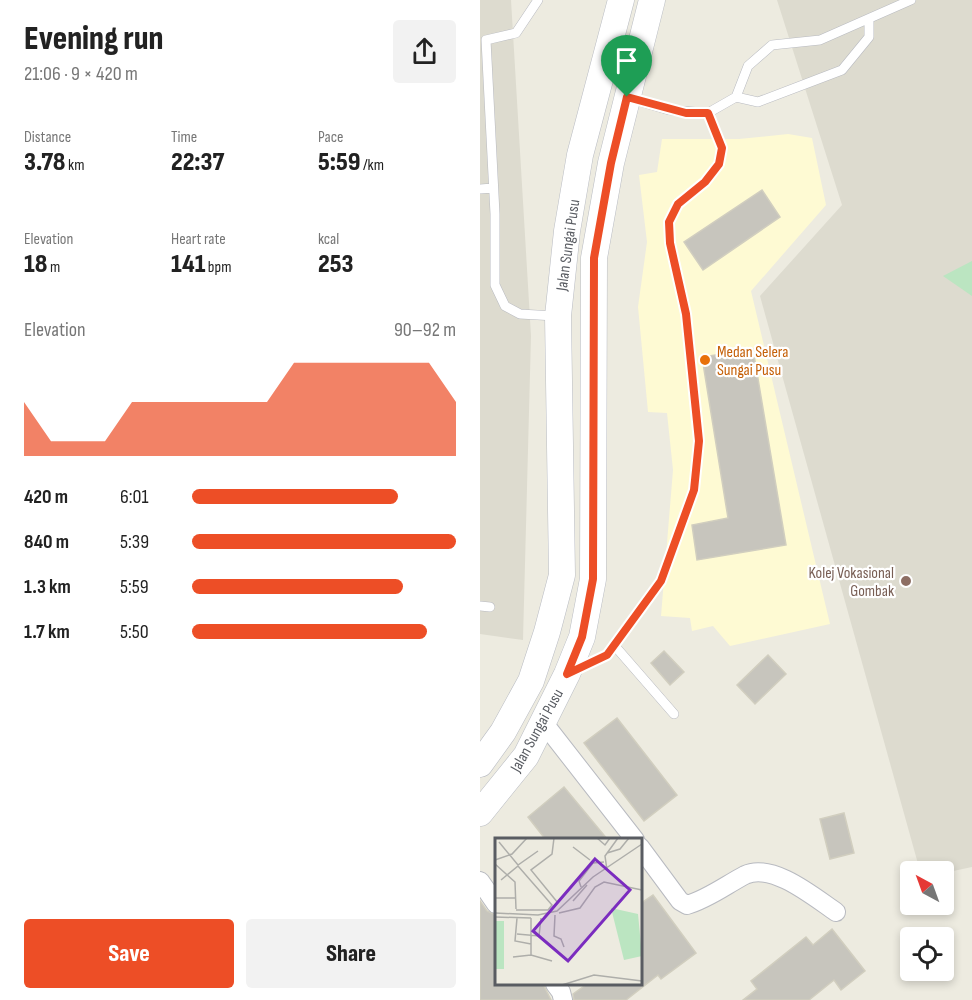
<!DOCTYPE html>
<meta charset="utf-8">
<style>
body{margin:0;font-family:"Sofia Sans Condensed",sans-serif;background:#f2f2f2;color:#222;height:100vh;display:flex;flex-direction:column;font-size:22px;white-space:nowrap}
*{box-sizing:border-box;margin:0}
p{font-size:20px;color:#767676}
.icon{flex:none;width:33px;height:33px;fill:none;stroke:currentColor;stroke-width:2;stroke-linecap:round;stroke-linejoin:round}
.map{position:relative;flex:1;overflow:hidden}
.sheet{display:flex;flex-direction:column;background:#fff;width:480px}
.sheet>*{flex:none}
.needle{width:39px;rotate:319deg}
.buttons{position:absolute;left:420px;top:861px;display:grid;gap:12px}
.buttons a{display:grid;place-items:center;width:54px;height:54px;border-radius:6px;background:#fff;box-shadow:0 3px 9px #0003;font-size:30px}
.pin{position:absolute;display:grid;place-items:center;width:51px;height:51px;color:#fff;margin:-62px -26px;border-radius:50% 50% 50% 0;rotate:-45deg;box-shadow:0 0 6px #0007}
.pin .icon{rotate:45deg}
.round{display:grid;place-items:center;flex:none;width:63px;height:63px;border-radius:6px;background:#f2f2f2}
.overview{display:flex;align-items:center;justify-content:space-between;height:102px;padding:0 24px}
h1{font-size:33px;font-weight:800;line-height:45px}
.metrics{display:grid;grid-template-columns:repeat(3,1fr);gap:9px;height:102px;padding:6px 24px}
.metrics div{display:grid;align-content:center}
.metrics b{font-size:26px;font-weight:800}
.metrics small{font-size:16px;font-weight:400}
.metrics p{font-size:16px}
.chart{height:168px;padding:12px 24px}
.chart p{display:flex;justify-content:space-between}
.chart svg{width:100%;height:108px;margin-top:6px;fill:#ed4e26;opacity:.7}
.button{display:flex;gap:12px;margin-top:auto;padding:12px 24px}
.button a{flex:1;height:69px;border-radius:6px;background:#ed4e26;color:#fff;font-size:24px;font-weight:800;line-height:69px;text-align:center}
.button a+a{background:#f2f2f2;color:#222}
ul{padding:0 24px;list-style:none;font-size:20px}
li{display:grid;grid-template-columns:96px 72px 1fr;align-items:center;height:45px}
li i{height:15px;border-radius:8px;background:#ed4e26}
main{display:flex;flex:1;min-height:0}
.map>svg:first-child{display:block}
.commercial{fill:#fefad3}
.education{fill:#dddbcf}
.green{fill:#bbe5c1}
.building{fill:#c7c5bd;stroke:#d1cebf;stroke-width:1.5}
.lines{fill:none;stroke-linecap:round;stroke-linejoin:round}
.service-casing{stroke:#b8bac0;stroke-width:10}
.minor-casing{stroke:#b8bac0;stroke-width:20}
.secondary-casing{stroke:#b9bcc3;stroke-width:27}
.service{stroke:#fff;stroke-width:9}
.minor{stroke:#fff;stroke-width:18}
.secondary{stroke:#fff;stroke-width:26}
.route-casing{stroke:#fff;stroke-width:12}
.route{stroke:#ed4e26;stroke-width:8}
.food-dot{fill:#e8710a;stroke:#fff;stroke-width:2}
.education-dot{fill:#8d6e63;stroke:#fff;stroke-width:2}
.labels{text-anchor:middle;stroke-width:4.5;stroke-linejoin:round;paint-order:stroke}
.street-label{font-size:16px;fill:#595c62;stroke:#fff}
.food-label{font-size:16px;fill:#c56008;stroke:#fff;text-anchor:start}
.education-label{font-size:16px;fill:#785e54;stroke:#fff;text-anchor:end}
.inset-road{fill:none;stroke:#aeaeaa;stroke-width:1.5}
.view{fill:#7b2cbf;fill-opacity:0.15;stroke:#7b2cbf;stroke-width:3}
.inset-edge{fill:none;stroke:#595c62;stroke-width:3}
</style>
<main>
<section class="sheet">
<div class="overview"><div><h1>Evening run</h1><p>21:06 · 9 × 420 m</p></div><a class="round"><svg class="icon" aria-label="share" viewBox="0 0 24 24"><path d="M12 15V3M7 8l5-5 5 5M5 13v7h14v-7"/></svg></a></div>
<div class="metrics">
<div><p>Distance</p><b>3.78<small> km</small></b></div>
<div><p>Time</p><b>22:37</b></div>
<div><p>Pace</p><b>5:59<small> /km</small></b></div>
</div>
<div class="metrics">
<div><p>Elevation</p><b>18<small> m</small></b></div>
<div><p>Heart rate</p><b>141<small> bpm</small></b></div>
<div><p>kcal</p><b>253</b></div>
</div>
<div class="chart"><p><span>Elevation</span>90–92 m</p>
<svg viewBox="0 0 160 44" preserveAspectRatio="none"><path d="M0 44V22L10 38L20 38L30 38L40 22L50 22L60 22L70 22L80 22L90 22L100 6L110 6L120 6L130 6L140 6L150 6L160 22V44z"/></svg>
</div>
<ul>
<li><b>420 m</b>6:01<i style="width:78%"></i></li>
<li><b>840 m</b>5:39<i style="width:100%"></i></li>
<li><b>1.3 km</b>5:59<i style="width:80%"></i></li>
<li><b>1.7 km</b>5:50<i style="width:89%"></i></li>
</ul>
<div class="button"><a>Save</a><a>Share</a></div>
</section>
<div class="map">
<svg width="492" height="1000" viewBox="0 0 492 1000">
<rect width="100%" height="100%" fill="#edebe0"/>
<!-- commercial -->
<path class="commercial" d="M308 134 332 138 346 205 271 291 350 624 250 646 233 626 212 631 210 618 181 616 193 470 187 413 168 412 158 307 167 242 159 175 177 172 182 139H259Z"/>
<!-- education -->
<path class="education" d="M0 0H31L51 336 43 640 0 634Z
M297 0H492V867L464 873 440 871 280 296 362 205Z"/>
<!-- green -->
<path class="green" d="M492 261V296L463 276Z"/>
<!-- building -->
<path class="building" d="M282 190 300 217 223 270 204 242Z
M273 349 306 545 217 560 212 525 248 518 222 357Z
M184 651 204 672 190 685 171 663Z
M288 655 306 674 275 704 257 685Z
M137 718 197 795 164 821 104 743Z
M84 787 128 840H66L48 817Z
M364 813 374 853 350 859 340 819Z
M173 895 216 953 181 979 178 975 146 1000H94L93 994 107 984H160V904Z
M0 901 7 911 16 915V984H63L71 1000H0Z
M352 929 385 971 361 990 354 980 329 1000H263L277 989 271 981 326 937 333 945Z"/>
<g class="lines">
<defs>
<path id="service" d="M58 0 36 33 6 40 15 214V285L25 306 40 314 75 316
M256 97 278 102 362 70 389 37V21
M148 98 189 110 228 113 256 97 268 66 292 45 340 40 431 0
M0 189 13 188
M0 606 10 607
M134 645 194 714
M94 671 127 655 181 581 214 490 219 441 206 314 190 243 189 222 198 204 225 182 239 164 242 148 228 113"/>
<path id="minor" d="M63 722 155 840
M160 847 200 901 207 905C228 899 246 885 265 875 292 862 334 897 356 912
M0 881 16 904
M75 984 81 992 83 1000"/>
<path id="secondary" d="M0 764 23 732 51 681 67 632 82 575 78 316 87 231 100 155 141 0
M0 813 46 756 87 674 102 637 113 579 114 258 131 163 172 0"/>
</defs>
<!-- service casing -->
<use href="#service" class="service-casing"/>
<!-- minor casing -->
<use href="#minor" class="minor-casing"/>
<!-- secondary casing -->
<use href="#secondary" class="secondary-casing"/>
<!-- service -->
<use href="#service" class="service"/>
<!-- minor -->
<use href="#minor" class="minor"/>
<!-- secondary -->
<use href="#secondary" class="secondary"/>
</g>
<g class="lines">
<defs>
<path id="route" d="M147 97 206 113H228L242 148 239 164 225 182 198 204 189 222 190 243 206 314 219 441 214 490 181 581 127 655 87 674 102 637 113 579 114 258 131 163Z"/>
</defs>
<!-- route casing -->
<use href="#route" class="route-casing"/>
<!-- route -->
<use href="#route" class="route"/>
</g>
<!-- markers -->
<circle class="food-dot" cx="225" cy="360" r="6"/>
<circle class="education-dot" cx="426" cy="581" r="6"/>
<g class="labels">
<!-- street labels -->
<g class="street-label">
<text transform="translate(87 245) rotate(-82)" y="6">Jalan Sungai Pusu</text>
<text transform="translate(56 730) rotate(-61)" y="6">Jalan Sungai Pusu</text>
</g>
<!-- food labels -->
<g class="food-label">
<text x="237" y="357">Medan Selera<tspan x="237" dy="18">Sungai Pusu</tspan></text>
</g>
<!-- education labels -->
<g class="education-label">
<text x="414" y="578">Kolej Vokasional<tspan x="414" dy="18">Gombak</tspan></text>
</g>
</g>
<!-- overview -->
<g transform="translate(15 838)">
<rect width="147" height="147" fill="#edebe0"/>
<path d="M116 70 143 76 147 118 129 122ZM0 83H9V131H0Z" fill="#bbe5c1"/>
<path class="inset-road" d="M59 0 57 16 36 32 63 65M102 0 110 7 115 0M4 4 23 27 43 13M78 9 95 22M112 15 125 11 134 0M0 22 17 16 32 0M0 26 20 44 21 71M112 32 110 18 123 0M6 42 23 28 57 67 53 72H21M86 49 84 43 98 25 109 24M0 60H21M78 63 92 47M0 75 43 77 62 73 98 39 147 6M64 75 85 70 100 49 109 44 147 52M60 77 59 98 66 101 69 109M0 79 36 80M22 80 20 103 36 106M22 96 44 98 46 80M36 117V80M18 119 36 117 57 123M67 147 99 137 147 143"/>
<path class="view" d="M100 21 135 52 73 123 38 93Z"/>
<rect width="147" height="147" class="inset-edge"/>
</g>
</svg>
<div class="buttons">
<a><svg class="needle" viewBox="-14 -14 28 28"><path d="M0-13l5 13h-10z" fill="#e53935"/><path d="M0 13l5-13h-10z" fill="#767676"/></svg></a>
<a><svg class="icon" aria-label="locate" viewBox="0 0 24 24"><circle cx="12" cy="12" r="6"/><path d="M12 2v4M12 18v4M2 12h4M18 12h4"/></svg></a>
</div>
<div class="pin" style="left:147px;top:97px;background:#1e9e55"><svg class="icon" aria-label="arrive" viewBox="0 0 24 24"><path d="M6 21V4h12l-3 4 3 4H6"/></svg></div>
</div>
</main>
